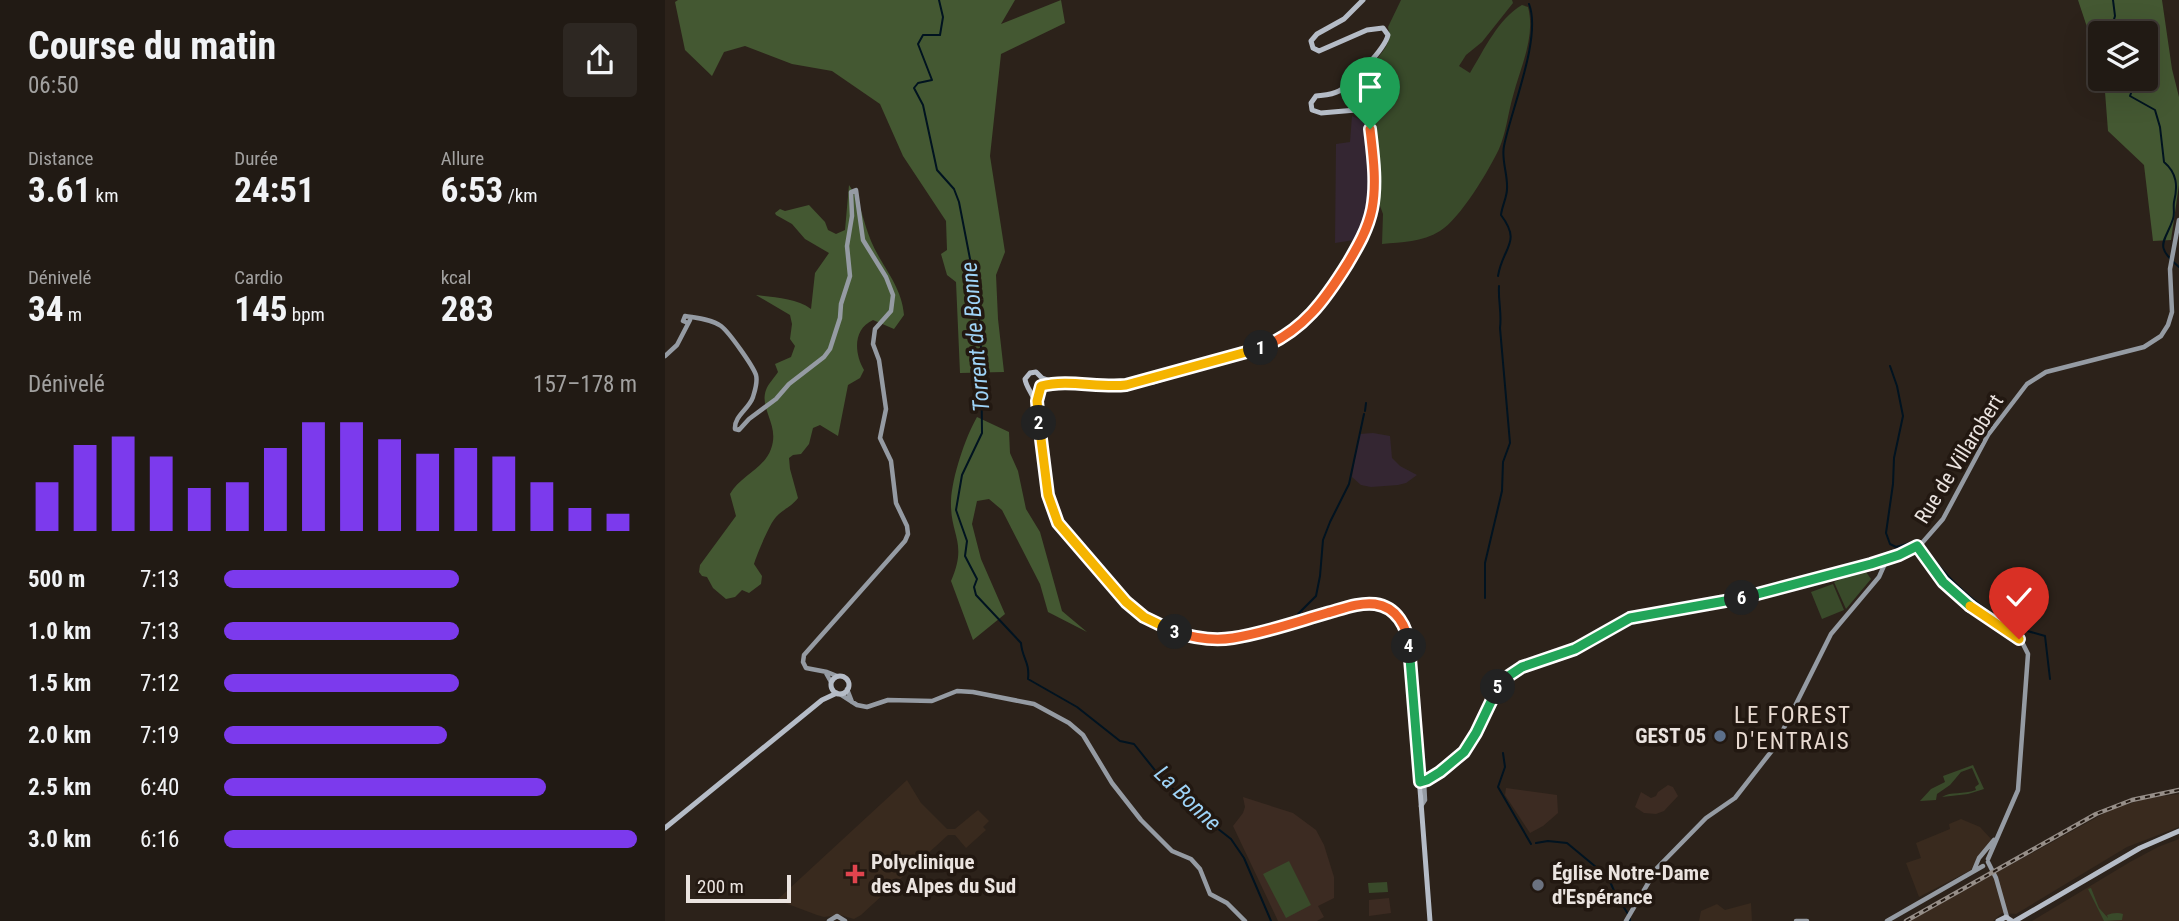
<!DOCTYPE html>
<html lang="fr">
<meta charset="utf-8">
<style>
body{margin:0;font-family:"Roboto Condensed",sans-serif;background:#2d2722;color:#f1f3f6;height:100vh;display:flex;flex-direction:column;font-size:26px;white-space:nowrap}
*{box-sizing:border-box;margin:0}
p{font-size:23px;color:#a2a1a0}
.icon{flex:none;width:38px;height:38px;fill:none;stroke:currentColor;stroke-width:2;stroke-linecap:round;stroke-linejoin:round}
.map{position:relative;flex:1;overflow:hidden}
.sheet{display:flex;flex-direction:column;background:#211a14;width:665px}
.sheet>*{flex:none}
.controls{position:absolute;left:1423px;top:21px;display:grid;gap:14px}
.controls a{display:grid;place-items:center;width:70px;height:70px;border-radius:7px;background:#211a14;box-shadow:0 7px 28px #0002,0 0 0 2px #3e3834;font-size:35px}
.scale{position:absolute;left:21px;bottom:18px;width:105px;box-sizing:border-box;padding-left:7px;border:4px solid #ebe4e0;border-top:0;font-size:19px;line-height:24px;white-space:nowrap;color:#ebe4e0;-webkit-text-stroke:5px #221811;paint-order:stroke}
.pin{position:absolute;display:grid;place-items:center;width:60px;height:60px;color:#fff;margin:-72px -30px;border-radius:50% 50% 50% 0;rotate:-45deg;box-shadow:0 0 7px #0007}
.pin .icon{rotate:45deg}
.km{position:absolute;width:35px;height:35px;margin:-18px;border-radius:50%;background:#222;color:#fff;font-size:19px;line-height:35px;text-align:center}
.round{display:grid;place-items:center;flex:none;width:74px;height:74px;border-radius:7px;background:#2d2722}
.overview{display:flex;align-items:center;justify-content:space-between;height:119px;padding:0 28px}
h1{font-size:38px;font-weight:700;line-height:52px}
.stats{display:grid;grid-template-columns:repeat(3,1fr);gap:10px;height:119px;padding:7px 28px}
.stats div{display:grid;align-content:center}
.stats b{font-size:35px;font-weight:700}
.stats small{font-size:19px;font-weight:400}
.stats p{font-size:19px}
.chart{height:196px;padding:14px 28px}
.chart p{display:flex;justify-content:space-between}
.chart svg{width:100%;height:126px;margin-top:7px;stroke:#7c3aed;stroke-width:6}
ul{padding:0 28px;list-style:none;font-size:23px}
li{display:grid;grid-template-columns:112px 84px 1fr;align-items:center;height:52px}
li i{height:18px;border-radius:9px;background:#7c3aed}
main{display:flex;flex:1;min-height:0}
.map>svg:first-child{display:block}
.built{fill:#392a1e}
.industrial{fill:#342632}
.education{fill:#3c2b22}
.green{fill:#394a2a}
.forest{fill:#445832}
.lines{fill:none;stroke-linecap:round;stroke-linejoin:round}
.stream{stroke:#011320;stroke-width:2}
.secondary{stroke:#959ba3;stroke-width:4.5}
.primary{stroke:#b5bcc7;stroke-width:5}
.rail-casing{stroke:#968e88;stroke-width:4.5}
.rail{stroke:#221811;stroke-width:2;stroke-dasharray:5;stroke-linecap:butt}
.split-1-casing{stroke:#fff;stroke-width:14}
.split-2-casing{stroke:#fff;stroke-width:14}
.split-3-casing{stroke:#fff;stroke-width:14}
.split-4-casing{stroke:#fff;stroke-width:14}
.split-5-casing{stroke:#fff;stroke-width:14}
.split-6-casing{stroke:#fff;stroke-width:14}
.split-7-casing{stroke:#fff;stroke-width:14}
.split-8-casing{stroke:#fff;stroke-width:14}
.split-1{stroke:#f0652b;stroke-width:9}
.split-2{stroke:#f5b400;stroke-width:9}
.split-3{stroke:#f5b400;stroke-width:9}
.split-4{stroke:#f0652b;stroke-width:9}
.split-5{stroke:#22a559;stroke-width:9}
.split-6{stroke:#22a559;stroke-width:9}
.split-7{stroke:#22a559;stroke-width:9}
.split-8{stroke:#f5b400;stroke-width:9}
.service-dot{fill:#5c6f8a;stroke:#221811;stroke-width:2.5}
.health-dot{fill:#e0444e;stroke:#221811;stroke-width:2.5}
.worship-dot{fill:#6b7280;stroke:#221811;stroke-width:2.5}
.labels{text-anchor:middle;stroke-width:7;stroke-linejoin:round;paint-order:stroke}
.street-label{font-size:21px;fill:#ebe4e0;stroke:#221811}
.poi-label{font-size:21px;font-weight:bold;fill:#ebe4e0;stroke:#221811;text-anchor:start}
.water-label{font-size:23px;font-style:italic;fill:#9ed3f7;stroke:#221811}
.neighbourhood-label{font-size:23px;letter-spacing:2px;fill:#e9dbd2;stroke:#221811}
</style>
<main>
<section class="sheet">
<div class="overview"><div><h1>Course du matin</h1><p>06:50</p></div><a class="round"><svg class="icon" aria-label="share" viewBox="0 0 24 24"><path d="M12 15V3M7 8l5-5 5 5M5 13v7h14v-7"/></svg></a></div>
<div class="stats">
<div><p>Distance</p><b>3.61<small> km</small></b></div>
<div><p>Durée</p><b>24:51</b></div>
<div><p>Allure</p><b>6:53<small> /km</small></b></div>
</div>
<div class="stats">
<div><p>Dénivelé</p><b>34<small> m</small></b></div>
<div><p>Cardio</p><b>145<small> bpm</small></b></div>
<div><p>kcal</p><b>283</b></div>
</div>
<div class="chart"><p><span>Dénivelé</span>157–178 m</p>
<svg viewBox="0 0 160 44" preserveAspectRatio="none"><path d="M5 44V27M15 44V14M25 44V11M35 44V18M45 44V29M55 44V27M65 44V15M75 44V6M85 44V6M95 44V12M105 44V17M115 44V15M125 44V18M135 44V27M145 44V36M155 44V38"/></svg>
</div>
<ul>
<li><b>500 m</b>7:13<i style="width:57%"></i></li>
<li><b>1.0 km</b>7:13<i style="width:57%"></i></li>
<li><b>1.5 km</b>7:12<i style="width:57%"></i></li>
<li><b>2.0 km</b>7:19<i style="width:54%"></i></li>
<li><b>2.5 km</b>6:40<i style="width:78%"></i></li>
<li><b>3.0 km</b>6:16<i style="width:100%"></i></li>
</ul>
</section>
<div class="map">
<svg width="1514" height="921" viewBox="0 0 1514 921">
<rect width="100%" height="100%" fill="#2c221a"/>
<!-- built -->
<path class="built" d="M242 780 256 803 282 829H290L313 810 324 821 318 827 321 830 301 848 290 835H283L196 915 189 919 175 915 159 917 152 915 112 900Z
M1514 794V827L1462 847 1351 914 1337 913 1328 921H1244L1447 809 1483 798Z
M1296 819 1315 827 1327 840 1315 854 1306 870 1254 897 1241 863 1256 858 1251 843 1285 829 1284 824Z
M1514 839V921H1367L1465 862 1493 847Z
M1086 903 1087 921H1034L1036 911 1052 904 1060 910Z"/>
<!-- industrial -->
<path class="industrial" d="M687 116 700 122 705 178 699 225 689 240 670 243 671 144 685 142Z
M708 433 725 436 727 458 735 466 752 475 741 483 733 485 706 487 696 485 687 477 694 434Z"/>
<!-- education -->
<path class="education" d="M1003 785 1008 787 1013 796 999 811 991 814 979 813 970 807 976 792 986 798 991 796 993 792Z
M841 788 892 795 893 813 878 826 865 833 840 795Z
M578 797 628 813 651 830 659 845 669 877V898L653 906 659 917 652 921H613L568 826 578 813 580 807Z
M724 898 726 913 704 916V900Z"/>
<!-- green -->
<path class="green" d="M736 0H847L848 3 817 42 801 55 794 66 805 73C819 50 833 19 857 5L863 7C871 37 855 68 848 96 843 113 841 133 834 149 824 170 795 219 775 231 757 242 737 242 717 244L718 214 714 203 710 135 705 110 695 105C698 92 700 78 706 67 715 53 728 45 723 27Z
M1199 569 1206 579 1181 609 1169 582Z
M1168 584 1179 610 1157 619 1146 592Z
M1308 765 1319 789 1303 794 1277 797C1286 791 1298 795 1311 790L1310 787 1314 784 1307 768 1296 772 1285 785 1272 794 1271 800 1255 801 1266 789 1280 782 1278 776Z
M624 861 646 905 621 918 598 874Z
M722 882 723 892 704 893 703 883Z
M1426 888 1434 908 1443 918 1442 915C1447 913 1453 912 1458 914L1457 920 1439 921 1423 889Z"/>
<!-- forest -->
<path class="forest" d="M13 0H350L336 24 396 0 400 23 336 54 325 156 340 252 331 275 333 319 339 372 295 373 291 282 282 275 276 254 282 250 281 221 238 156 215 104 167 71 127 64 80 46 59 52 47 76 20 50 10 2Z
M1413 0H1497L1507 69 1514 97V185L1506 240 1488 241 1479 165 1443 131 1439 79H1480V33H1435V66Z
M184 185C196 202 198 222 206 241 217 267 237 286 239 315L229 329 208 320C188 329 189 353 199 370L195 378 183 385 173 436 155 425 148 428 144 444 136 454 128 455 124 458 125 469 133 498C125 508 118 509 111 517 105 523 92 554 89 564L97 576 96 584 84 593 77 590 70 597 61 599 48 588 42 577 37 576 34 572 35 565 71 516 65 494C75 476 99 469 106 449 115 425 94 409 101 390 103 384 110 377 113 372L110 364 126 357 130 346 125 339 127 324 125 315 91 295C110 298 131 298 146 309L150 273 164 253 140 239 127 224 111 215 110 213 115 209 120 211 144 205 160 222 163 230 171 234 180 230Z
M312 417 344 432 345 453 353 471 361 509 375 532 397 611 422 632 383 612 375 584 337 510 324 499 312 501 307 524 316 559 340 614 308 640 286 581C303 542 285 536 286 501 287 477 300 438 312 417Z"/>
<g class="lines">
<!-- stream -->
<path class="stream" d="M274 0 278 17 275 35H258L253 44 267 80 253 83 249 88 258 105 272 170 289 189 294 202 312 295 316 348 317 433 297 475 291 510 302 541 300 556 312 579 309 587 311 595 356 643C357 658 365 662 363 679L412 707 455 741 469 744 493 774 529 810 566 839 579 858 606 921
M1448 0 1450 16 1447 26 1453 33
M1471 79 1465 96 1490 110 1495 127 1499 162C1512 173 1513 186 1509 202 1508 208 1510 214 1508 219 1500 243 1488 245 1514 267
M833 276C838 246 857 243 836 215 837 206 842 197 842 189 843 174 836 160 839 146 846 110 877 37 864 4
M1225 366 1232 386 1238 416 1229 458 1228 484 1221 533 1225 544 1231 547 1252 541
M700 411 701 403
M1260 547C1281 579 1309 602 1341 624
M820 598V563L837 491 838 462 845 443 835 328C837 313 833 301 834 286
M633 614 651 596 655 576 658 540 665 522 684 484 699 414
M1345 626 1380 636 1385 679
M838 753 840 767 833 787 866 844
M871 843 883 841 902 843 943 877 950 893 963 914
M965 919V921"/>
<!-- secondary -->
<path class="secondary" d="M23 323 18 321 20 316C31 318 46 319 56 326 64 332 88 366 91 375 93 382 90 390 88 397 84 409 69 416 70 429L74 430 84 419 111 399 124 384 159 357 165 349 175 318 176 304 185 276 182 246 187 216 186 192 191 190 198 240 221 277 228 295 226 311 210 329 208 344 214 360 221 409 215 438 226 461 231 503 242 526 243 534 240 541 139 655 138 662 141 668 162 672 172 676
M0 356 12 345 25 320
M1252 546 1267 569 1286 591 1349 635 1358 644 1363 654 1353 790 1323 859
M161 673 166 682
M182 689 187 702
M175 694 192 705 202 707 223 700 267 701 292 691 308 692 369 704 404 723 418 735 447 783 476 820 507 851 526 859 535 869 545 894 562 903 580 921
M755 782C764 781 771 775 778 769 789 762 799 754 806 743 819 722 822 694 842 677 862 661 889 659 912 648 934 638 951 622 974 615L1116 589 1227 557 1257 543 1278 519 1323 435 1362 384 1381 372 1479 347 1496 336 1503 325 1507 312 1505 269 1514 220
M756 806 760 800 759 781
M1323 862 1331 878 1342 917
M1309 870 1314 858 1329 840
M164 921 172 916 180 921
M961 921 992 868 1041 818 1070 798 1109 748 1166 634 1214 577 1222 559
M1131 921H1142
M1222 921 1318 866"/>
<!-- primary -->
<path class="primary" d="M475 381 520 369
M395 384 377 378 371 372 365 373 360 379C361 388 370 396 372 408 378 439 375 473 384 503 391 526 408 542 423 560 460 601 494 641 555 639 604 637 651 612 700 604 725 603 741 620 744 644L765 921
M376 386 395 384 449 387 488 382 599 347 629 331 647 314 665 291 698 236 705 217 709 186 705 129 701 117 691 110 656 113 647 110 646 103 651 96C659 95 667 95 674 91 686 84 720 49 723 35L718 28 702 30 654 51 648 48 646 41 652 34 679 19 698 0
M166 685a9 9 0 1 1 18 0a9 9 0 1 1-18 0Z
M0 828 157 700 172 693
M1333 921 1341 917 1347 921
M1350 921 1475 848 1514 831"/>
<defs>
<path id="rail" d="M1241 921 1431 814 1467 800 1514 790"/>
</defs>
<!-- rail casing -->
<use href="#rail" class="rail-casing"/>
<!-- rail -->
<use href="#rail" class="rail"/>
</g>
<g class="lines">
<defs>
<path id="split-1" d="M596 348C638 331 660 300 683 263 693 246 703 229 707 209 712 183 708 155 705 129"/>
<path id="split-2" d="M374 423 372 401 376 386C403 379 433 388 461 385L596 348"/>
<path id="split-3" d="M374 423 383 495 393 523 461 602 479 617 510 632"/>
<path id="split-4" d="M510 632C529 638 548 641 568 638 600 633 631 622 662 613 677 609 694 602 710 604 732 607 742 627 744 646"/>
<path id="split-5" d="M744 646 755 782 762 780 775 772 799 752 811 733 833 687"/>
<path id="split-6" d="M833 687 842 677 857 667 910 649 965 618 1077 598"/>
<path id="split-7" d="M1077 598 1206 564 1234 555 1252 546 1278 582 1305 606"/>
<path id="split-8" d="M1305 606 1354 639"/>
</defs>
<!-- split-1 casing -->
<use href="#split-1" class="split-1-casing"/>
<!-- split-2 casing -->
<use href="#split-2" class="split-2-casing"/>
<!-- split-3 casing -->
<use href="#split-3" class="split-3-casing"/>
<!-- split-4 casing -->
<use href="#split-4" class="split-4-casing"/>
<!-- split-5 casing -->
<use href="#split-5" class="split-5-casing"/>
<!-- split-6 casing -->
<use href="#split-6" class="split-6-casing"/>
<!-- split-7 casing -->
<use href="#split-7" class="split-7-casing"/>
<!-- split-8 casing -->
<use href="#split-8" class="split-8-casing"/>
<!-- split-1 -->
<use href="#split-1" class="split-1"/>
<!-- split-2 -->
<use href="#split-2" class="split-2"/>
<!-- split-3 -->
<use href="#split-3" class="split-3"/>
<!-- split-4 -->
<use href="#split-4" class="split-4"/>
<!-- split-5 -->
<use href="#split-5" class="split-5"/>
<!-- split-6 -->
<use href="#split-6" class="split-6"/>
<!-- split-7 -->
<use href="#split-7" class="split-7"/>
<!-- split-8 -->
<use href="#split-8" class="split-8"/>
</g>
<!-- markers -->
<circle class="service-dot" cx="1055" cy="736" r="7"/>
<path class="health-dot" d="M186.5 863.5h7v7h7v7h-7v7h-7v-7h-7v-7h7z"/>
<circle class="worship-dot" cx="873" cy="885" r="7"/>
<g class="labels">
<!-- street labels -->
<g class="street-label">
<text transform="translate(1294 459) rotate(-58)" y="7">Rue de Villarobert</text>
</g>
<!-- poi labels -->
<g class="poi-label">
<text x="1041" y="743" text-anchor="end">GEST 05</text>
<text x="206" y="869">Polyclinique<tspan x="206" dy="24">des Alpes du Sud</tspan></text>
<text x="887" y="880">Église Notre-Dame<tspan x="887" dy="24">d'Espérance</tspan></text>
</g>
<!-- water labels -->
<g class="water-label">
<text transform="translate(310 337) rotate(-95)" y="8">Torrent de Bonne</text>
<text transform="translate(523 798) rotate(44)" y="8">La Bonne</text>
</g>
<!-- neighbourhood labels -->
<g class="neighbourhood-label">
<text x="1128" y="723">LE FOREST<tspan x="1128" dy="26">D'ENTRAIS</tspan></text>
</g>
</g>
</svg>
<div class="controls">
<a><svg class="icon" aria-label="layers" viewBox="0 0 24 24"><path d="M12 4l9 5-9 5-9-5zM3 14l9 5 9-5"/></svg></a>
</div>
<div class="scale">200 m</div>
<div class="pin" style="left:705px;top:129px;background:#1e9e55"><svg class="icon" aria-label="arrive" viewBox="0 0 24 24"><path d="M6 21V4h12l-3 4 3 4H6"/></svg></div>
<div class="pin" style="left:1354px;top:639px;background:#d93025"><svg class="icon" aria-label="check" viewBox="0 0 24 24"><path d="M5 12l5 5 9-10"/></svg></div>
<b class="km" style="left:596px;top:348px">1</b>
<b class="km" style="left:374px;top:423px">2</b>
<b class="km" style="left:510px;top:632px">3</b>
<b class="km" style="left:744px;top:646px">4</b>
<b class="km" style="left:833px;top:687px">5</b>
<b class="km" style="left:1077px;top:598px">6</b>
</div>
</main>
